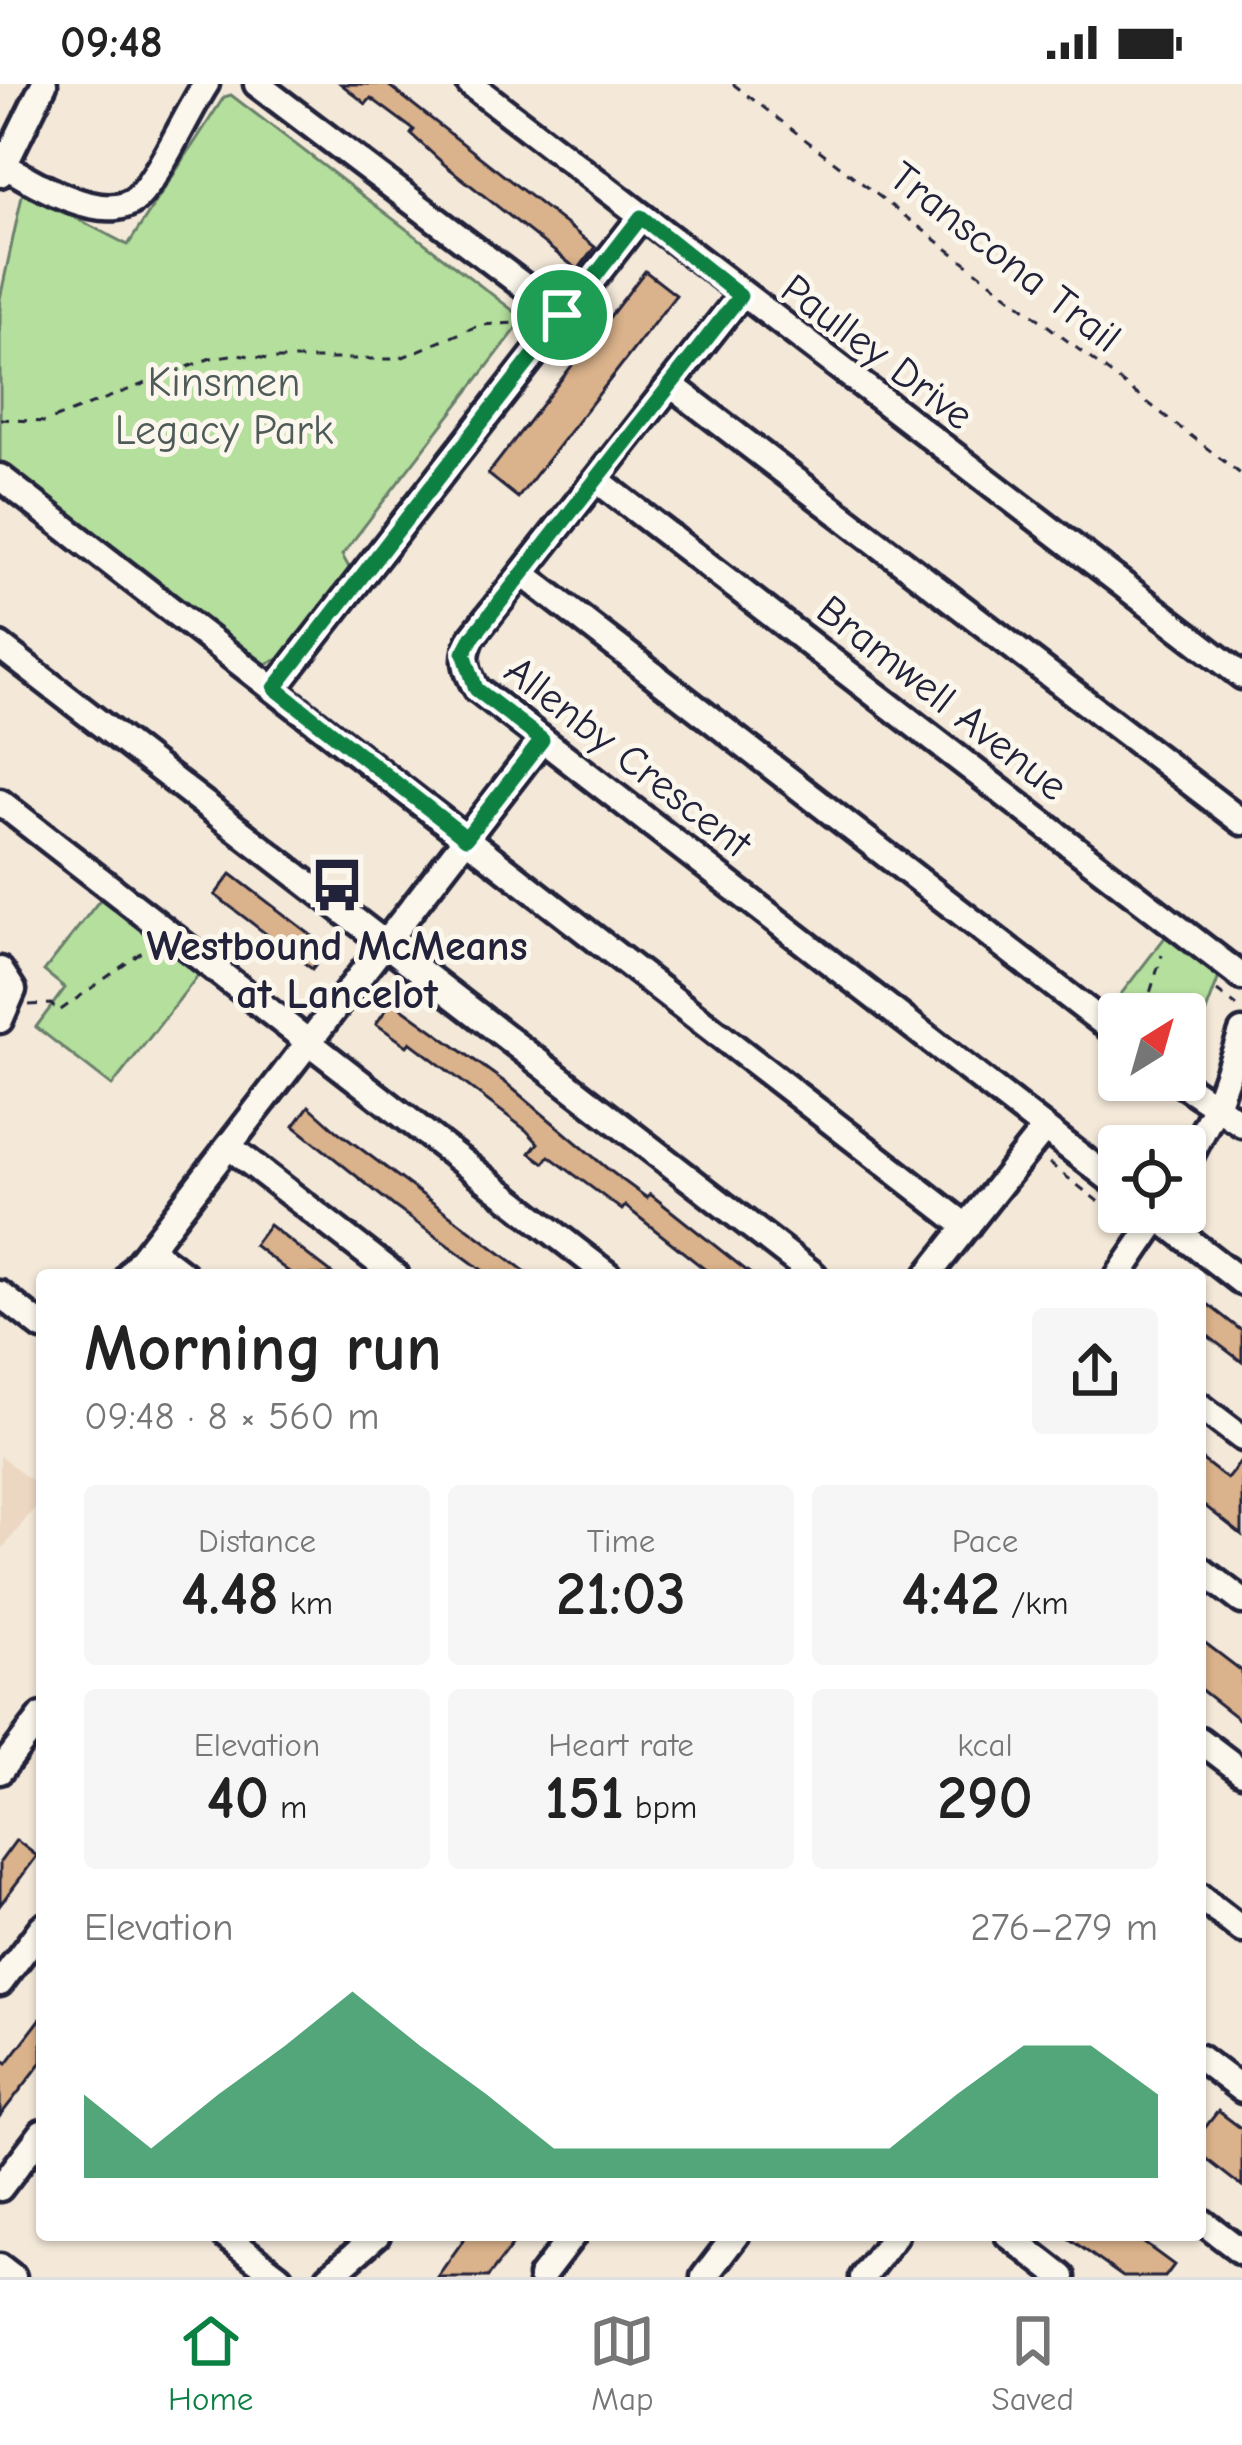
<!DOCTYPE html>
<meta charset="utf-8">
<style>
body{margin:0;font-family:"Comic Neue",sans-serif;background:#f6f6f6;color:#222;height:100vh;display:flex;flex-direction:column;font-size:45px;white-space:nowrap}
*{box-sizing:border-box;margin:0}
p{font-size:39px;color:#767676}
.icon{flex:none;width:66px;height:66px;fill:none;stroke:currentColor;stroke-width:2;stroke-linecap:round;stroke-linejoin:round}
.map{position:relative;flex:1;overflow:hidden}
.drawer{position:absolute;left:36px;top:1185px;width:1170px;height:972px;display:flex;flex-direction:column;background:#fff;border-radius:12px;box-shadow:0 3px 9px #0004}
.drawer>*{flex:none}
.needle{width:78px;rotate:37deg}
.buttons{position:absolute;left:1098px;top:909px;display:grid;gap:24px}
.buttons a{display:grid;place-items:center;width:108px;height:108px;border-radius:12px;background:#fff;box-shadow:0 3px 9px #0004;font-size:60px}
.pin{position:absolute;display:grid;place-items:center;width:102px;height:102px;color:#fff;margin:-51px;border:6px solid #fff;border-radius:50%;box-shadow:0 3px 12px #0007}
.round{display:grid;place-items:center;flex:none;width:126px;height:126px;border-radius:12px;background:#f6f6f6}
.headline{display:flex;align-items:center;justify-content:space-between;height:204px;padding:0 48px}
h1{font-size:66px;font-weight:800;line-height:90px}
.figures{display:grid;grid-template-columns:repeat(3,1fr);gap:18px;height:204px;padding:12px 48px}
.figures div{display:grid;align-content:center;border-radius:12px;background:#f6f6f6;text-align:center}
.figures b{font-size:60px;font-weight:800}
.figures small{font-size:33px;font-weight:400}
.figures p{font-size:33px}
.chart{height:336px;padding:24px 48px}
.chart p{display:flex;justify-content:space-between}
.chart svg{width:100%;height:216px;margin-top:12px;fill:#0b8043;opacity:.7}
.status{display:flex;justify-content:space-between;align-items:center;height:84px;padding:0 60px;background:#fff;direction:ltr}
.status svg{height:33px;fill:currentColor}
.tab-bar{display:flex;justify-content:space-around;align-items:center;height:168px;border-top:3px solid #e0e0e0;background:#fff;font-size:33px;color:#767676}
.tab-bar a{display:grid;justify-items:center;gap:6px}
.tab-bar .selected{color:#0b8043}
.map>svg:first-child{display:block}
.built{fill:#ecd8c2}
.green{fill:#b4df9c;stroke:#6b806c;stroke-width:3}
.building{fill:#dab28b;stroke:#22223b;stroke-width:3}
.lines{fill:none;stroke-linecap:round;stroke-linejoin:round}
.minor-casing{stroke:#22223b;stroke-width:33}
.path{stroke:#22223b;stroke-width:3;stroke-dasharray:9 9;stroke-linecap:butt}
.minor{stroke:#fbf7ec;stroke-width:24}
.route-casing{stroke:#fff;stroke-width:24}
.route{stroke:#0b8043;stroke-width:15}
.labels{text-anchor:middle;stroke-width:10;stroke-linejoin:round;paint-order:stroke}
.street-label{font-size:42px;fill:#22223b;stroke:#fbf7ec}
.park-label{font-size:42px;fill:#4e5b58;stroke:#fbf7ec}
.poi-label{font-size:42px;font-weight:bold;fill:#22223b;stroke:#fbf7ec}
</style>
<div class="status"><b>09:48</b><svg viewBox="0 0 49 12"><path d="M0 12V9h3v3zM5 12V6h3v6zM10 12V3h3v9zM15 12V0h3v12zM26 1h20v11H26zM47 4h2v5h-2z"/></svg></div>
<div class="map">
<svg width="1242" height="2193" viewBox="0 0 1242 2193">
<rect width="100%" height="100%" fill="#f4e9d9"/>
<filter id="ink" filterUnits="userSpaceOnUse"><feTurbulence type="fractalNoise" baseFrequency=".00833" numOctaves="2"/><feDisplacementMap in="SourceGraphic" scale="24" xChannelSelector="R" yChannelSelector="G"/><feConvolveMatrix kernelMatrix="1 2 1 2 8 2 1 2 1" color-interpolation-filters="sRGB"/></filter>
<g filter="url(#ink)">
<!-- built -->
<path class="built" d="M0 1372 42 1405V1415L0 1468Z"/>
<!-- green -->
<path class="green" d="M231 11 524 235 342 471 350 485 280 575 262 581 0 383V215L23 107 128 161 224 13Z
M102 813 200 889 112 1002 36 943 65 904 44 887Z
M1166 852 1219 893 1185 984V930H1119V944L1104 932Z"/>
<!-- building -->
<path class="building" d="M341 0H387L595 163 578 186 445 81 411 50 414 46 371 14 366 20Z
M645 187 676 211 518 414 488 390Z
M231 790 328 864 312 885 215 811Z
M392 917 506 999 609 1086 647 1114 650 1110 752 1191H712L625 1122 622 1126 549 1072 544 1079 530 1069 538 1059 526 1046 410 958 407 962 376 940Z
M309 1022 337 1047 530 1191H489L395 1123 294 1042Z
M269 1141 304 1168 334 1191H293L281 1182 254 1161Z
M1200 1214 1242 1247V1278L1200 1246Z
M1200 1374 1227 1395 1242 1376V1451L1200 1418Z
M1200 1555 1242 1587V1638L1200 1605Z
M16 1756 37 1772 0 1821V1778Z
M42 1933V1978L0 2032V1974L7 1979Z
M1218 2027 1242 2045V2103L1200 2070V2050Z
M467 2151H520L488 2193H437Z
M1064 2151H1133L1174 2181 1165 2193H1123Z"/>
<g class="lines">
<defs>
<path id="minor" d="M257 0 562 231
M470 0 1242 592
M0 78C29 97 107 144 138 113 159 92 187 29 206 0
M0 90 44 0
M741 211 472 553C462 574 465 586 477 605L1119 1102
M671 301 1242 738
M0 393 967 1143
M597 396 1242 893
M523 490 1119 951
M0 562 814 1191
M275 604 641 133
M0 718 608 1191
M0 886 13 906 0 936
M1177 996 1242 1040
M231 1064 395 1191
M1185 1082 1216 1022 1242 948
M1152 1128 1242 1198
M150 1165 184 1191
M129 1191 542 656
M928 1191 1044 1045
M1119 1191 1162 1128
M0 1210 42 1243
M1200 1322 1242 1354
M1200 1485 1242 1517
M1200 1656 1242 1688
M0 1687 42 1632
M1200 1813 1242 1846
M0 1899 42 1843
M1200 1974 1242 2006
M0 2104 42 2049
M1200 2136 1242 2168
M224 2151 279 2193
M1008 2151 1062 2193
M0 2183 13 2193
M329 2193 377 2151
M541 2193 573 2151
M704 2193 736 2151
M863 2193 895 2151"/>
</defs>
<!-- minor casing -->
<use href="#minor" class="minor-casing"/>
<!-- path -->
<path class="path" d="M733 0 1242 391
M0 335 45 338 211 274 238 270 268 275H398L480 241 531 238
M1217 907 1237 922
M29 921 51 920 58 928 149 863
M1145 925 1162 871
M1049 1079 1127 1140"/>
<!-- minor -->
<use href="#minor" class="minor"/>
</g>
</g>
<g class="lines" filter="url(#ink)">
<defs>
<path id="route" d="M641 133 740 212 472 554 464 569 476 605 542 656 466 754 275 604Z"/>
</defs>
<!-- route casing -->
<use href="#route" class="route-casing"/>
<!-- route -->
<use href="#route" class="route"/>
</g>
<!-- icons -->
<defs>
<symbol id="bus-bare" viewBox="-9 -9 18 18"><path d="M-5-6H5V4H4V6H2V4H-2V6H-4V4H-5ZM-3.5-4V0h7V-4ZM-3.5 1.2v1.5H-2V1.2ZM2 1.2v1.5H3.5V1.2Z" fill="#22223b" stroke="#fbf7ec" stroke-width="2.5" paint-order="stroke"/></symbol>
</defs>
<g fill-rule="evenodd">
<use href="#bus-bare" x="299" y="763" width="76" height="76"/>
</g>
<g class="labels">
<!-- street labels -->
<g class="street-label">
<text transform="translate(1006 172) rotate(38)" y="15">Transcona Trail</text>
<text transform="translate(878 267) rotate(37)" y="15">Paulley Drive</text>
<text transform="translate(943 613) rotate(38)" y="15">Bramwell Avenue</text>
<text transform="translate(629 672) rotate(38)" y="15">Allenby Crescent</text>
</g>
<!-- park labels -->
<g class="park-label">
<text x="224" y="312">Kinsmen<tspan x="224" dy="48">Legacy Park</tspan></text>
</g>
<!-- poi labels -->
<g class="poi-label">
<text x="337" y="876">Westbound McMeans<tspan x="337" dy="48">at Lancelot</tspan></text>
</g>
</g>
</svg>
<div class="buttons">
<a><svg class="needle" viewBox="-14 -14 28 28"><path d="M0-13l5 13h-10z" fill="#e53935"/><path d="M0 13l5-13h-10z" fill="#767676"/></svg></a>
<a><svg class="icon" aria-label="locate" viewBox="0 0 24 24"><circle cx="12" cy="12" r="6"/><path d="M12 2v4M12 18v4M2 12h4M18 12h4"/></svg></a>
</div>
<div class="pin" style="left:562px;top:231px;background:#1e9e55"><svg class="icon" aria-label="arrive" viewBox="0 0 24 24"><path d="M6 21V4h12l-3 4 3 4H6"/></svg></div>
<section class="drawer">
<div class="headline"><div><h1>Morning run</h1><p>09:48 · 8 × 560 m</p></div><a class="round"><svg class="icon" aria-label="share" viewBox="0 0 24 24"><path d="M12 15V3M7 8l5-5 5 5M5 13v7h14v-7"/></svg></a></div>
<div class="figures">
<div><p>Distance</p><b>4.48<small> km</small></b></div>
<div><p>Time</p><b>21:03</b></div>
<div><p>Pace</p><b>4:42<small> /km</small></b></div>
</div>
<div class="figures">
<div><p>Elevation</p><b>40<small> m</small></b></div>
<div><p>Heart rate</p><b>151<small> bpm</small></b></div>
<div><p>kcal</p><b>290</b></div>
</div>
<div class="chart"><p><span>Elevation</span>276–279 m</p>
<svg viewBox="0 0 160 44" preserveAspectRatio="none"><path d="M0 44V27L10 38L20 27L30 17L40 6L50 17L60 27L70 38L80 38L90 38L100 38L110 38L120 38L130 27L140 17L150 17L160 27V44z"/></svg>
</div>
</section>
</div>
<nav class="tab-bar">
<a class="selected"><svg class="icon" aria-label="home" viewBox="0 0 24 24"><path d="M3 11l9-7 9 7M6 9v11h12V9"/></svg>Home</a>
<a><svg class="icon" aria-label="map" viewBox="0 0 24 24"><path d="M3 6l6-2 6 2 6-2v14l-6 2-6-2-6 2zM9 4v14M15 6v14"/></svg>Map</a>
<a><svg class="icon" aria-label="saved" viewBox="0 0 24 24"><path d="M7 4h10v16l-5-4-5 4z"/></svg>Saved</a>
</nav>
